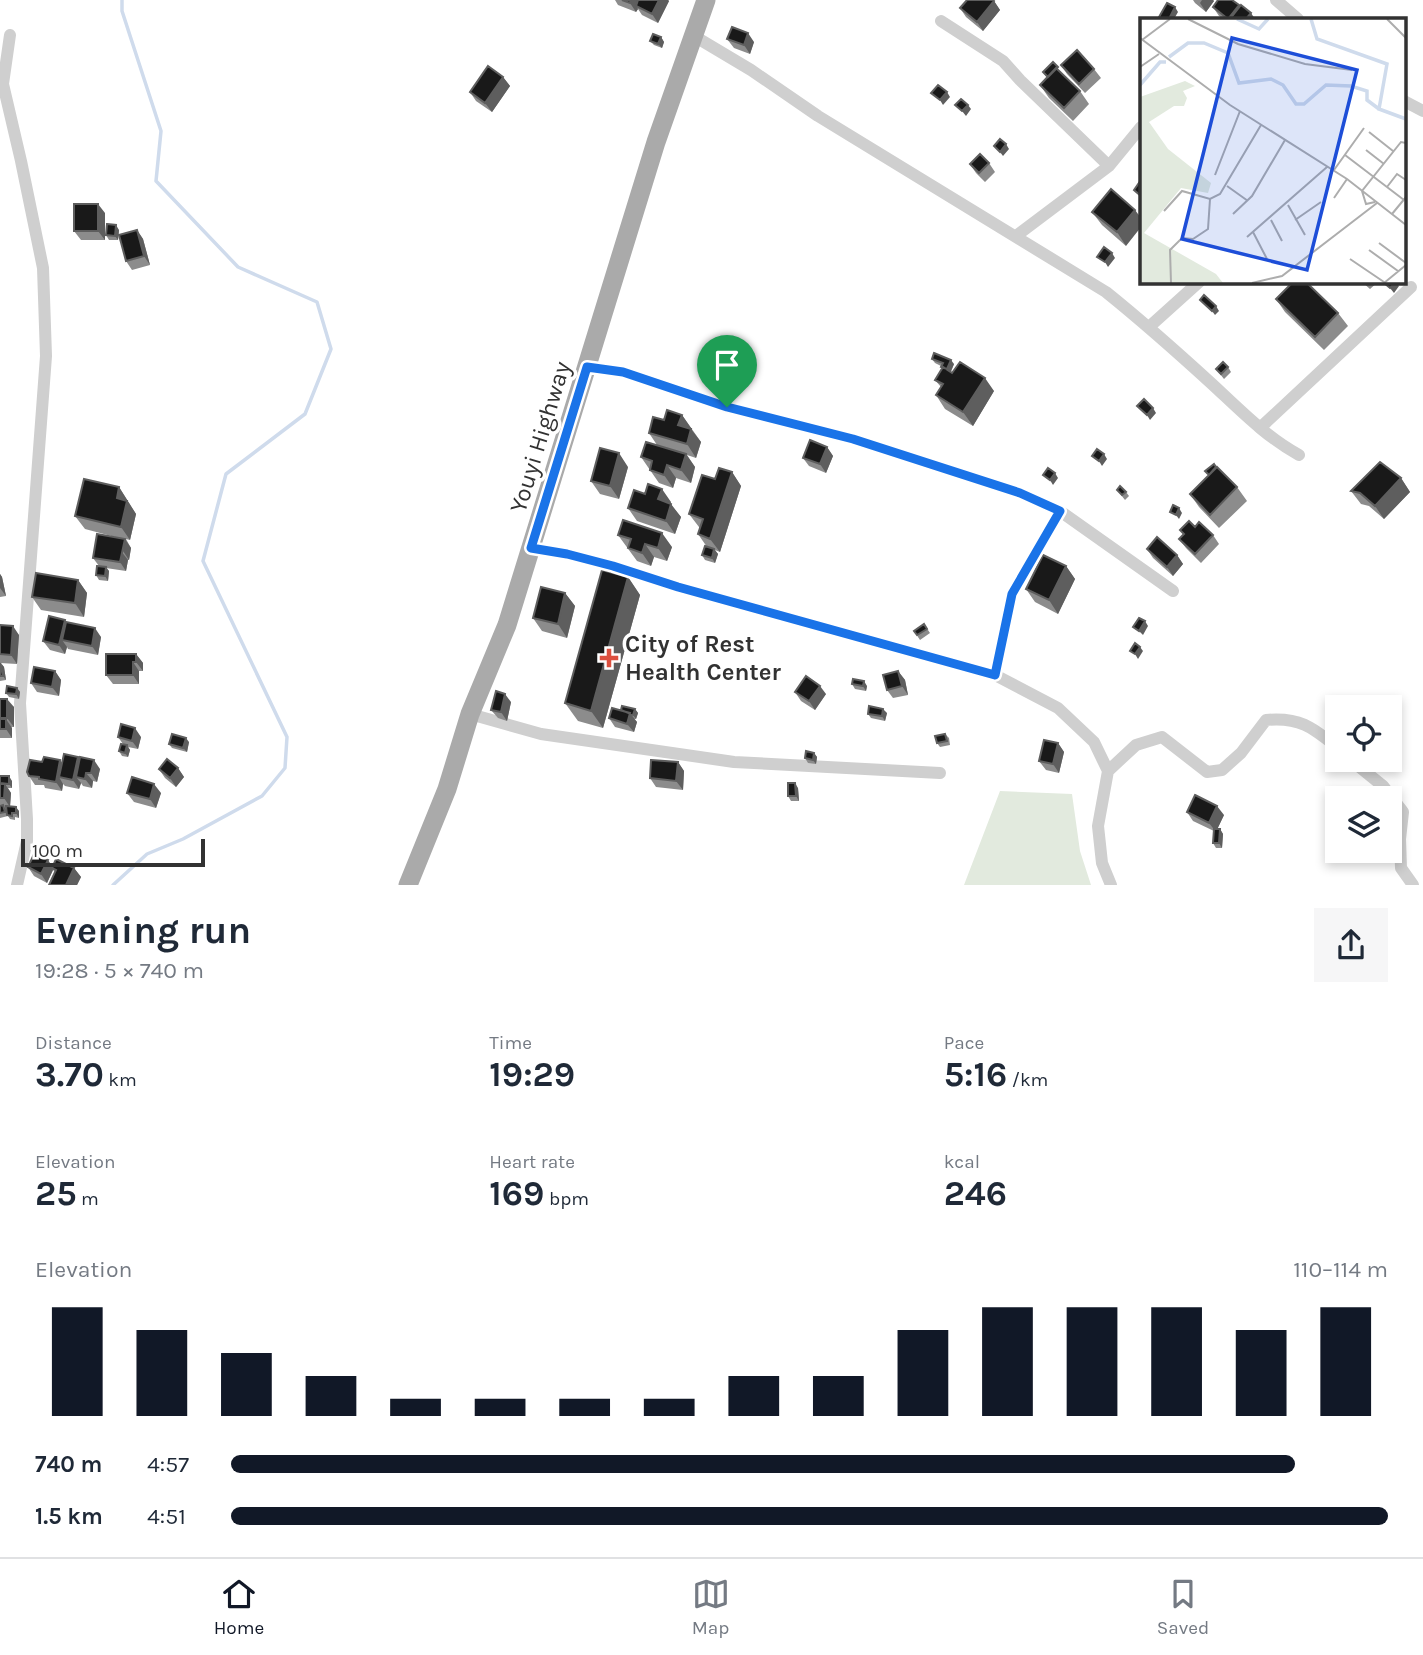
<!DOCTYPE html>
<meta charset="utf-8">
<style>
body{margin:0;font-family:Karla,sans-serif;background:#f6f6f7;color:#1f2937;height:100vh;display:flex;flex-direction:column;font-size:26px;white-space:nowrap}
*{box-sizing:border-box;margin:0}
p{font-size:23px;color:#747a83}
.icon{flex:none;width:38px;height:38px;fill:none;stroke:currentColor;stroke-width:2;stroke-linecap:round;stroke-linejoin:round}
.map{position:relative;height:885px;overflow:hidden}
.sheet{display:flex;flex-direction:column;background:#fff;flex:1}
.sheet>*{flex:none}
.tools{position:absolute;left:1325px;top:695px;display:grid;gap:14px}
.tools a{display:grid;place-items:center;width:77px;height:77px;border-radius:0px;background:#fff;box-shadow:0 4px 10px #0003;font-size:35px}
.scale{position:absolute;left:21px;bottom:18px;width:184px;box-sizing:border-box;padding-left:7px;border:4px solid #323232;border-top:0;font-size:19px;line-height:24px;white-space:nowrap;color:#323232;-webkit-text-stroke:5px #fff;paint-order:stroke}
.pin{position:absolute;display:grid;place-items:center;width:60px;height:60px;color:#fff;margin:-72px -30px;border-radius:50% 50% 50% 0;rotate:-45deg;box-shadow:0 0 7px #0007}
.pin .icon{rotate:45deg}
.round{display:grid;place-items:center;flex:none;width:74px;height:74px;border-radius:0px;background:#f6f6f7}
.head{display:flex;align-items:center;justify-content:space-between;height:119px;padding:0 35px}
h1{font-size:38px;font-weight:700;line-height:52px}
.stats{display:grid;grid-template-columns:repeat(3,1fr);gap:10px;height:119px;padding:7px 35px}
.stats div{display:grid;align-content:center}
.stats b{font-size:35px;font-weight:700}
.stats small{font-size:19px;font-weight:400}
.stats p{font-size:19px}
.chart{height:196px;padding:14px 35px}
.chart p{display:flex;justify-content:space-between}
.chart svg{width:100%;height:126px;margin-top:7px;stroke:#111827;stroke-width:6}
ul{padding:0 35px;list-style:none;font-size:23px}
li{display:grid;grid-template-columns:112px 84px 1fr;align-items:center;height:52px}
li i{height:18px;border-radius:9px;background:#111827}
.menu{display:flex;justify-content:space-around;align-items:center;height:98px;border-top:2px solid #e0e1e3;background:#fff;font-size:19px;color:#747a83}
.menu a{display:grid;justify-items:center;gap:4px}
.menu .selected{color:#111827}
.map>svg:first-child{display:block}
.green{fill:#e2eade}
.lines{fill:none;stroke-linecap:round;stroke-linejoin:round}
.stream{stroke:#cfdbec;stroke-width:3.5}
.minor{stroke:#cfcfcf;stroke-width:12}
.primary{stroke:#aaa;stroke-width:19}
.wall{fill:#8c8c8c}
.shaded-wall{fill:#5e5e5e}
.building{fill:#191919;stroke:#5e5e5e;stroke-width:2}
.route-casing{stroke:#fff;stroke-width:14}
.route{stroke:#1a73e8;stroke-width:9}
.poi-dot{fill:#dd503f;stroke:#fff;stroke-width:2.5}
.labels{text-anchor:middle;stroke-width:7;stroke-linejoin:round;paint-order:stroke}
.street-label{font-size:24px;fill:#323232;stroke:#fff}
.poi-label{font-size:24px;font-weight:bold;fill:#323232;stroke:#fff;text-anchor:start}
.inset-river{fill:none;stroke:#cfdbec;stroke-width:3.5}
.inset-road{fill:none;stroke:#adadad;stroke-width:2}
.view{fill:#1d4ed8;fill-opacity:0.15;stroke:#1d4ed8;stroke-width:3.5}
.inset-edge{fill:none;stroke:#323232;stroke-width:3.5}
</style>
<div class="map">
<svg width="1423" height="885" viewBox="0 0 1423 885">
<rect width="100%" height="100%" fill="#fff"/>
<!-- green -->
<path class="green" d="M1000 791 1072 794 1080 851 1091 885H964Z"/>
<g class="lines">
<!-- stream -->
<path class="stream" d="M113 885 147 854 183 839 262 796 285 768 287 737 203 561 226 474 305 414 331 349 317 302 238 267 156 181 161 131 122 11V0"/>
<!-- minor -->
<path class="minor" d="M1276 0 1298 19
M941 21 1003 61 1020 80 1109 166
M10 35 3 84 21 161 43 268 46 356 20 703 27 819V841L17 885
M694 36 751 70 818 116 1106 292C1142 321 1177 352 1212 384 1239 409 1266 437 1299 455
M1404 101 1423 111
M1016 236 1109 166 1141 127
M1149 327 1199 282
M587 367 623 372 727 407 853 439 1020 493 1060 511 1173 591
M1260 428 1411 287
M531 548 567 554 613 566 678 587 995 675 1058 708 1094 742 1108 771 1098 826 1102 863 1111 885
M995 675 1012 594 1060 511
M470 714 541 734 734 762 940 773
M1351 760 1383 786 1403 812 1400 839 1401 868 1413 885
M1108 771 1136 745 1162 737 1207 772 1222 770 1241 753 1266 720C1300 717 1312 727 1337 747"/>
<!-- primary -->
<path class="primary" d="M408 885 447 789 470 714 507 625 656 142 706 0"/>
</g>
<!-- wall -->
<path class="wall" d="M615 0H668L669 1 658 23 642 15 638 9 636 12 618 5Z
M1193 0H1213L1214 1 1206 12 1195 3Z
M994 1 1000 10 983 31 966 17 960 8Z
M1239 5 1255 19H1224L1219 16 1213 7Z
M661 37 664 42 662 48 654 45 650 41Z
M727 39 754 42 750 54 734 48Z
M1061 65 1094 69 1101 78 1085 93 1067 74Z
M1061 71 1060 72 1080 91 1089 104 1073 121 1049 98 1040 85 1047 78 1043 72Z
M503 77 510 86 492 112 476 101 470 92Z
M989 163 995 172 985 182 976 173 970 164Z
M1111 189 1126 246 1102 225 1092 212Z
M105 213V240H81L74 231Z
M119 230 118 240H109L106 235Z
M137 230 143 239 150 265 132 270 126 261Z
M1362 282H1378L1370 289Z
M1276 299 1338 313 1348 326 1324 350 1285 312Z
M932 359 954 364 951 372 994 391 973 426 945 409 936 395 941 387 935 380 943 368 941 366 935 363Z
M1228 367 1231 372 1224 379 1216 369Z
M682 415 701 442 696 458 687 455 695 467 691 483 676 478 673 488 659 483 641 457 657 445 649 433 664 420Z
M827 447 833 456 826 473 809 466 803 458Z
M628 467 619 499 600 494 591 481Z
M732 472 741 486 720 552 715 550 718 554 715 563 705 560 702 555 707 547 698 534 700 528 699 527 689 514 715 479Z
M1401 478 1410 492 1384 519 1369 506 1361 504 1351 491Z
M119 487 136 514 130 540 126 539 131 548 129 560H128L126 571 106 568 109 571 108 581 99 580 96 575 99 566 93 558 119 538 85 529 75 516Z
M1237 487 1247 501 1219 528 1199 507 1190 494Z
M1117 490 1126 492 1129 496 1125 500Z
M671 502 670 504 681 517 675 534 637 521 628 508Z
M1195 527 1213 535 1219 544 1201 563 1186 548 1179 539 1183 534 1180 530Z
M618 535 672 547 667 561 654 557 651 566 637 561Z
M1147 549 1177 555 1183 564 1173 576 1153 558Z
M1066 566 1075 579 1058 614 1035 602 1026 589Z
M0 574 2 577 6 596 0 597Z
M628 577 640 595 603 728 578 721 565 703Z
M78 580 87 593 84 617 41 610 32 597Z
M565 593 575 606 567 638 542 631 533 618Z
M67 622 101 637 98 655 68 649 67 647 65 654 50 650 43 641Z
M924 624 930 633 920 640 914 631Z
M0 625 19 635 17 664 0 663Z
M136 654 143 663V671H139V684H113L106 675Z
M0 663 4 667 6 680 0 681Z
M55 671 61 680 59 696 37 692 31 683Z
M898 671 905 680 908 695 893 698 887 690Z
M852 684 867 686 866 691 855 689Z
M17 688 20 692 19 699 9 697 6 693Z
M795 692 826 694 815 710 801 701Z
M0 699 14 707V727H11L12 728V738H0Z
M511 702 507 721 498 718 491 710Z
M635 709 638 713 636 719H634L637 722 634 732 615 727 609 718 621 710Z
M887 713 885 721 871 718 868 714Z
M945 734 949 738 950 745 940 747 937 743Z
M118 737H141L138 749 128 747 130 750 128 757 122 756 119 751 123 744Z
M189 742 187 752 172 748 169 744Z
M1058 743 1064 752 1059 773 1046 770 1039 761Z
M814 753 817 757 816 764 808 763 805 758Z
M78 757 80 760 100 769 97 782 93 781 92 788 83 786 81 783 79 789 65 786 63 784 62 791 45 788 44 785H35L29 776 42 762 62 763Z
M678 762 684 771 683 790 656 787 650 778Z
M178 768 184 777 176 787 165 778 159 769Z
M0 776 12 781V788H8L11 793 10 806 19 811V818L15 817V820L10 819 8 816 0 818Z
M798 788 799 801H791L788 796Z
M127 793H161L156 808 134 802Z
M1187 812 1224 815 1217 829H1220L1223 834 1222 848H1216L1213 843 1214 831 1193 821Z
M28 867 74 868 81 877 77 885H49L55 872 53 870 47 883 34 876Z"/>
<!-- shaded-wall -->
<path class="shaded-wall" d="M631 0H641L636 6 638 9 636 12 630 3Z
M659 0H668L669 1 658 23 652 14Z
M1202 0H1213L1214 1 1206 12 1200 3Z
M994 1 1000 10 983 31 977 22Z
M1239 5 1245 14 1241 19H1228Z
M1175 7 1178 12 1174 19H1169Z
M1251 13 1255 19H1246Z
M748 33 754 42 750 54 744 45Z
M661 37 664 42 662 48 658 44Z
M503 77 510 86 492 112 485 103Z
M947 92 950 97 943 105 940 100Z
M968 105 971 109 966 116 962 111Z
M1006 144 1009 149 1003 156 1000 152Z
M98 204 105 213V240L98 231Z
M1135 210 1141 218V227L1126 246 1117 232Z
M116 225 119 230 118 240 115 236Z
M137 230 143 239 150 265 144 256Z
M1112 253 1115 258 1108 267 1105 262Z
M1396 282 1399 286 1394 293 1390 288Z
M1216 306 1219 311 1215 315 1212 311Z
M951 360 954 364 950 373 947 369Z
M985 378 994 391 973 426 963 412Z
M1153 408 1156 413 1150 420 1147 415Z
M682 415 691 428 688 438 678 425Z
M691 429 701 442 696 458 687 444Z
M827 447 833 456 826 473 820 464Z
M619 453 628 467 619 499 610 486Z
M686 454 695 467 691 483 681 470Z
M1104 454 1107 459 1102 466 1099 461Z
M667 465 676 478 673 488 664 475Z
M732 472 741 486 720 552 710 539Z
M1055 473 1058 478 1053 485 1050 480Z
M1401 478 1410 492 1384 519 1375 506Z
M119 487 136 514 130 540 121 527 117 498Z
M662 489 671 502 667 513 658 499Z
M671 504 681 517 675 534 666 521Z
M1179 508 1182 513 1179 519 1176 515Z
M662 533 672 547 667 561 658 548Z
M125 539 131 548 129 560 123 551Z
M645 544 654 557 651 566 642 553Z
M714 549 718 554 715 563 712 558Z
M121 551 128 560 126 571 120 562Z
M1177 555 1183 564 1173 576 1167 567Z
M1066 566 1075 579 1058 614 1049 600Z
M106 567 109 571 108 581 105 576Z
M0 574 2 577 6 596 0 588Z
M628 577 640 595 603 728 591 711Z
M78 580 87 593 84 617 75 603Z
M565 593 575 606 567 638 558 624Z
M65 620 71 629 62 640 67 647 65 654 59 645Z
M1145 621 1148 626 1143 635 1139 631Z
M13 626 19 635 17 664 11 655Z
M95 628 101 637 98 655 92 646Z
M1140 647 1143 651 1138 659 1135 654Z
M136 654 143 663V671L136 662Z
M133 662 139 671V684L133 675Z
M1 663 4 667 6 680 3 676Z
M55 671 61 680 59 696 52 687Z
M898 671 905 680 908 695 902 686Z
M864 681 867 686 866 691 863 686Z
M820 686 826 694 815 710 809 701Z
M17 688 20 692 19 699 16 694Z
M505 694 511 702 507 721 501 712Z
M7 699 14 707V727L7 718Z
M635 709 638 713 636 719 633 715Z
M883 709 887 713 885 721 882 716Z
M630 713 637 722 634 732 627 724Z
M6 719 12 728V738L6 729Z
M135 728 141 737 138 749 132 741Z
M186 738 189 742 187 752 183 748Z
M1058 743 1064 752 1059 773 1053 764Z
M127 745 130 750 128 757 125 753Z
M814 753 817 757 816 764 813 760Z
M78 757 84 766 76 777 81 783 79 789 73 780Z
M60 760 66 769 59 777 63 784 62 791 56 782Z
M94 760 100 769 97 782 91 773Z
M678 762 684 771 683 790 676 781Z
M178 768 184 777 176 787 170 778Z
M86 773 93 781 92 788 85 779Z
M9 776 12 781V788L9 784Z
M795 783 798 788 799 801 796 796Z
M5 784 11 793 10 807 4 798Z
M154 784 161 793 156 808 150 799Z
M1217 806 1224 815 1216 832 1209 823Z
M16 807 19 811V818L16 813Z
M1220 829 1223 834 1222 848 1219 843Z
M48 860 54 869 52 868 53 870 47 883 41 874Z
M74 868 81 877 77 885H66Z"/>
<!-- building -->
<path class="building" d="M622 0H631L630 3Z
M638 0H659L652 14 636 6Z
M967 0H993L994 1 977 22 960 8Z
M1218 0H1232L1239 5 1228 19 1213 7Z
M1167 3 1175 7 1169 19H1163L1159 17Z
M1241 5 1251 13 1246 19H1230Z
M732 27 748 33 744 45 727 39Z
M653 34 661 37 658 44 650 41Z
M1077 50 1094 69 1079 84 1061 65Z
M1053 62 1058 67 1048 77 1043 72Z
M488 66 503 77 485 103 470 92Z
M1056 68 1080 91 1064 108 1040 85Z
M938 85 947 92 940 100 931 93Z
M961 99 968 105 962 111 955 105Z
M1000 139 1006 144 1000 152 994 146Z
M980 154 989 163 979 173 970 164Z
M1141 180V196L1134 190Z
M1111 189 1135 210 1117 232 1092 212Z
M74 204H98V231H74Z
M107 224 116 225 115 236 106 235Z
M137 230 144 256 126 261 119 235Z
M1104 247 1112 253 1105 262 1097 257Z
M1293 282H1306L1338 313 1315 337 1276 299Z
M1385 282H1396L1390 288 1384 283Z
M1204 295 1216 306 1212 311 1200 300Z
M934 353 951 360 947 369 941 367 943 363 932 359Z
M960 362 985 378 963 412 936 395 943 384 935 380 943 367 952 373Z
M1223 362 1228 367 1221 374 1216 369Z
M1144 399 1153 408 1147 415 1137 406Z
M667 410 682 415 678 425 691 429 687 444 649 433 653 417 664 420Z
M810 440 827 447 820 464 803 458Z
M646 442 686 454 681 470 667 465 664 475 650 470 652 461 641 457Z
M600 448 619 453 610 486 591 481Z
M1097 449 1104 454 1099 461 1092 456Z
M1380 462 1401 478 1375 506 1360 493 1351 491Z
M1214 464 1216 467 1209 475 1205 471Z
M1217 467 1237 487 1210 515 1190 494Z
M719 468 732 472 710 539 698 534 703 519 689 514 702 475 715 479Z
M1048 468 1055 473 1050 480 1043 475Z
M84 479 119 487 117 498 127 501 121 527 75 516Z
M648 484 662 489 658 499 671 504 666 521 628 508 634 490 645 494Z
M1120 486 1126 492 1122 495 1117 490Z
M1173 505 1179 508 1176 515 1170 512Z
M623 520 662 533 658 548 645 544 642 553 628 548 631 539 618 535Z
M1189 521 1195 527 1199 522 1213 535 1195 554 1179 539 1184 534 1180 530Z
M97 534 125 539 120 562 93 558Z
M1157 537 1177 555 1167 567 1147 549Z
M705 546 714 549 712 558 702 555Z
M1043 555 1066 566 1049 600 1026 589Z
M97 566 106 567 105 576 96 575Z
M602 570 628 577 591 711 565 703Z
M36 573 78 580 75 603 32 597Z
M541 587 565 593 558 624 533 618Z
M49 616 65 620 59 645 43 641Z
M1139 618 1145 621 1139 631 1133 627Z
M66 622 95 628 92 646 62 640Z
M924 624 927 629 917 635 914 631Z
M0 625 13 626 11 655 0 654Z
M1135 643 1140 647 1135 654 1130 651Z
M106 654H136V662H133V675H106Z
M0 663 3 676H0Z
M34 667 55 671 52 687 31 683Z
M898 671 902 686 887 690 883 675Z
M806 676 820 686 809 701 795 692Z
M853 679 864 681 863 686 852 684Z
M7 686 17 688 16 694 6 693Z
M496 691 505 694 501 712 491 710Z
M0 699H7V718H0Z
M622 706 635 709 633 715 621 710Z
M869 706 883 709 882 716 868 714Z
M612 708 630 713 627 724 609 718Z
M0 719H6V729H0Z
M121 724 135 728 132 741 118 737Z
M172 734 186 738 183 748 169 744Z
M945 734 947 741 937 743 935 736Z
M1044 740 1058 743 1053 764 1039 761Z
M121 744 127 745 125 753 119 751Z
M806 751 814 753 813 760 805 758Z
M64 754 78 757 73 780 59 777Z
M44 757 60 760 56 782 39 779V777L29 776 27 772 30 760 42 762Z
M80 757 94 760 91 773H86L85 779 76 777Z
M167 759 178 768 170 778 159 769Z
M651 760 678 762 676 781 650 778Z
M0 776H9V784L0 783Z
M132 777 154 784 150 799 127 793Z
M788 783H795L796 796H788Z
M0 784H5L4 798H0Z
M1195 795 1217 806 1209 823 1187 812Z
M3 805 5 812 0 813V806Z
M6 806 16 807V813H12V816L7 815Z
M1214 829H1220L1219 843H1213Z
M34 854 48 860 41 874 28 867Z
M56 859 74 868 66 885H49L56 870 52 868Z"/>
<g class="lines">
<defs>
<path id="route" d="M587 367 623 372 727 407 853 439 1020 493 1060 511 1012 594 995 675 678 587 613 566 567 554 531 548Z"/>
</defs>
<!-- route casing -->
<use href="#route" class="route-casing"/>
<!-- route -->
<use href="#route" class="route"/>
</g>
<!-- markers -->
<path class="poi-dot" d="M605.5 647.5h7v7h7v7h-7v7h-7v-7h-7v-7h7z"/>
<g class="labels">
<!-- street labels -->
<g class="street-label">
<text transform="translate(540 437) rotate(-73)" y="8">Youyi Highway</text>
</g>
<!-- poi labels -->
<g class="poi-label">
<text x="625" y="652">City of Rest<tspan x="625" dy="28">Health Center</tspan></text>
</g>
</g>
<!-- overview -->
<g transform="translate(1140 18)">
<rect width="266" height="266" fill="#fff"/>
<path d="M45 63 55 68 43 73 47 80 44 88H34L9 104 28 131 71 165 68 175 41 170 4 215 76 256 83 265H0V79Z" fill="#e2eade"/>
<path class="inset-river" d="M97 1 119 11 128 1M171 1 177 21 247 46 239 91 266 101M29 39 48 25H64L88 35 99 65 131 61 143 67 156 86H164L186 67 211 68 227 73V82L239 91M0 67 20 44H26"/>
<path class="inset-road" d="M48 1 98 26 165 46 212 52M247 1 266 20M0 20 90 87 207 161 266 207M2 22 30 1M0 49 19 36M229 114 253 133M226 132 244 146M205 137 264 182M194 152 224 110M75 157 100 93M87 168 108 183M247 169 257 156 266 162M194 180 207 161M235 184 226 186 222 173 261 124 266 125M148 187 165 217M24 193 42 173 70 181 80 176 121 107M93 196 112 178 145 122M252 196 266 179M131 202 142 223M155 202 181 184M113 214 127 241M107 219 187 149M239 225 266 245M229 232 258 253M210 241 244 264M31 265 30 232 42 220 53 221 68 211 70 181M112 265 142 258 237 185M244 265 266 247"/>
<path class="view" d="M92 20 217 52 167 252 42 221Z"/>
<rect width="266" height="266" class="inset-edge"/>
</g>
</svg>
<div class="tools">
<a><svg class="icon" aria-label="locate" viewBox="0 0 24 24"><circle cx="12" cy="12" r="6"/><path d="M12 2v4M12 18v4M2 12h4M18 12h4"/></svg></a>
<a><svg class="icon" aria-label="layers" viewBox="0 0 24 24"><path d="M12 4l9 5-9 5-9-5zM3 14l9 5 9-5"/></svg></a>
</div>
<div class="scale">100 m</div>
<div class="pin" style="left:727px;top:407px;background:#1e9e55"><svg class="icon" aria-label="arrive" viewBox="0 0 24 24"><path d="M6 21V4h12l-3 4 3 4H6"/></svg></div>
</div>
<section class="sheet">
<div class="head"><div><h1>Evening run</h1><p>19:28 · 5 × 740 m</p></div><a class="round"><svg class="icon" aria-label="share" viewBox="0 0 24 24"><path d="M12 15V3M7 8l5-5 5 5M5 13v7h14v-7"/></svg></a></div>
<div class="stats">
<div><p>Distance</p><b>3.70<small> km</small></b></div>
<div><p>Time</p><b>19:29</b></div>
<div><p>Pace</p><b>5:16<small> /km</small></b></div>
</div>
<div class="stats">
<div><p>Elevation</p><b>25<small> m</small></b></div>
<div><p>Heart rate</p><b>169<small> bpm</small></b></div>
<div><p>kcal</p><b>246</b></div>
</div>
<div class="chart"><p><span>Elevation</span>110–114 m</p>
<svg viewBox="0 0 160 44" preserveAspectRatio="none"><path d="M5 44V6M15 44V14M25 44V22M35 44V30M45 44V38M55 44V38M65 44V38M75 44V38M85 44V30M95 44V30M105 44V14M115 44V6M125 44V6M135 44V6M145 44V14M155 44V6"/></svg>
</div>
<ul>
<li><b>740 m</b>4:57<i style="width:92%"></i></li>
<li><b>1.5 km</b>4:51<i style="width:100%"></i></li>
</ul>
</section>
<nav class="menu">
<a class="selected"><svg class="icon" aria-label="home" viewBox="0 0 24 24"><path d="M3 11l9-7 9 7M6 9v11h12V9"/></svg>Home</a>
<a><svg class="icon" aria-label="map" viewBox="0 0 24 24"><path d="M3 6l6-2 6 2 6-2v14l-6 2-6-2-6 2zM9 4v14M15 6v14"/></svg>Map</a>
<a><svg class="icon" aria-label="saved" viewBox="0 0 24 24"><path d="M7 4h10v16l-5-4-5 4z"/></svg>Saved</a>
</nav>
